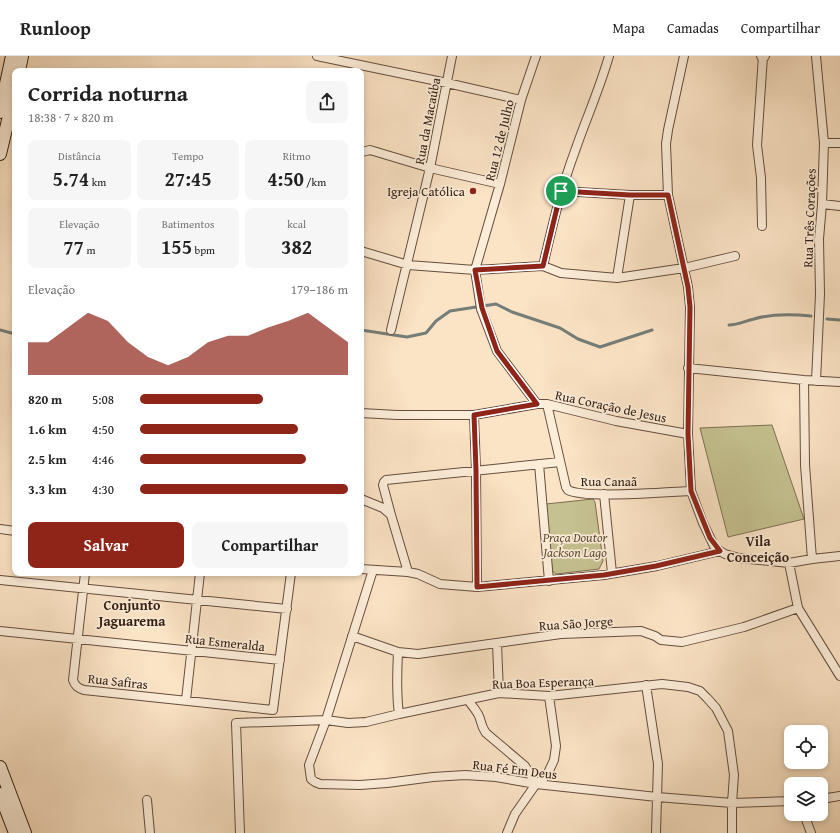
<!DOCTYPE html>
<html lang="pt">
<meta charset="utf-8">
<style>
body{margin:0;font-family:"Gentium Book Plus",serif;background:#f6f6f6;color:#222;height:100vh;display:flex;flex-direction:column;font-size:15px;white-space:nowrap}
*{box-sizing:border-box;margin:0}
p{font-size:13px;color:#767676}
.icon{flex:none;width:22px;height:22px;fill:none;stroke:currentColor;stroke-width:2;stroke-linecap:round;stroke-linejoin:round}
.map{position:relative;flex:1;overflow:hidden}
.sheet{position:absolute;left:12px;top:12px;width:352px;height:508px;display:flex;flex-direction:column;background:#fff;border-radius:8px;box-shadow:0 2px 6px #0003}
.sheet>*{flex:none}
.tools{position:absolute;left:784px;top:669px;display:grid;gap:8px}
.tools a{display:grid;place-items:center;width:44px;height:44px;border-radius:8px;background:#fff;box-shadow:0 2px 6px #0003;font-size:20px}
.pin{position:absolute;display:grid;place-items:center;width:34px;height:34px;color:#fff;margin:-17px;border:2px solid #fff;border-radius:50%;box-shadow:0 1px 4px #0007}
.round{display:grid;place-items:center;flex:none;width:42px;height:42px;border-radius:8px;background:#f6f6f6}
.headline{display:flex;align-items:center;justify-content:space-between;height:68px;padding:0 16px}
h1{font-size:22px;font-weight:600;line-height:30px}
.figures{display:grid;grid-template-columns:repeat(3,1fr);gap:6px;height:68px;padding:4px 16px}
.figures div{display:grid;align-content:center;border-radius:8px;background:#f6f6f6;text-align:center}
.figures b{font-size:20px;font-weight:600}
.figures small{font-size:11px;font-weight:400}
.figures p{font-size:11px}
.chart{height:112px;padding:8px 16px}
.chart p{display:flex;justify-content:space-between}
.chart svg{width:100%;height:72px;margin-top:4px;fill:#8f2418;opacity:.7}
.action{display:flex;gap:8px;margin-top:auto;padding:8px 16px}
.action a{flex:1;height:46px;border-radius:8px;background:#8f2418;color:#fff;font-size:16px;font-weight:600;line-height:46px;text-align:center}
.action a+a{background:#f6f6f6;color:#222}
ul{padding:0 16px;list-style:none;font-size:13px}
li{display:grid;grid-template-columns:64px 48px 1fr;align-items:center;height:30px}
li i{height:10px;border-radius:5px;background:#8f2418}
header{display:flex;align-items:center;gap:24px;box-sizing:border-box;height:56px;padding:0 20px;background:#fff;border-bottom:1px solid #e0e0e0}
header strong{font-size:19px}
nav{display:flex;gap:22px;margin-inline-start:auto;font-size:14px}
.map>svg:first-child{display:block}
.green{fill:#c5c190;stroke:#7c6f50}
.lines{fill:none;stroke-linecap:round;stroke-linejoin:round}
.stream{stroke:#757d78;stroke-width:3}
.minor-casing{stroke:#654e3e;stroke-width:10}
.tertiary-casing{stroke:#654e3e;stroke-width:12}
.secondary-casing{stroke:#331d11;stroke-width:14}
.minor{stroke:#fcedd9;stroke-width:8}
.tertiary{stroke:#fcedd9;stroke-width:10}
.secondary{stroke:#fcedd9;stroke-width:12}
.route-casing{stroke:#fff;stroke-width:8}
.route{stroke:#8f2418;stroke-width:5}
.poi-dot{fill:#8f2418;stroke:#fcedd9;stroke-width:1.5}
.labels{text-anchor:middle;stroke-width:3.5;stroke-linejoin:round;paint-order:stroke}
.street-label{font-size:13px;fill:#331d11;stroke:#fcedd9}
.poi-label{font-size:13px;fill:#331d11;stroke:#fcedd9;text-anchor:end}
.park-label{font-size:13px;font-style:italic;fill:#5f4e37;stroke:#fcedd9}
.neighbourhood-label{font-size:14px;font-weight:bold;fill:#331d11;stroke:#fcedd9}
</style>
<header>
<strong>Runloop</strong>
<nav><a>Mapa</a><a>Camadas</a><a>Compartilhar</a></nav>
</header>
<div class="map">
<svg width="840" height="777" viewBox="0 0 840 777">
<rect width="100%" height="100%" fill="#fbe3c5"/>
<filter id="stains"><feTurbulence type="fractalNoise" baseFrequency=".005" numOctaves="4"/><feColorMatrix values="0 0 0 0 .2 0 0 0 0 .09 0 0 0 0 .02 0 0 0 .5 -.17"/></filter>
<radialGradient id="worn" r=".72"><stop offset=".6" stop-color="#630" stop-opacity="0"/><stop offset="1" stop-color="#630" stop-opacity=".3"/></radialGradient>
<!-- green -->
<path class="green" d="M772 369 804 463 728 481 700 372Z
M593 443 595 446 603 505 599 513 556 518 551 514 546 448Z"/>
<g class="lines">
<!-- stream -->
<path class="stream" d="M827 263 840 264
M729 269C738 269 745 265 754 263 771 258 793 258 811 260
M0 274 15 278
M361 274 407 281 426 277 436 265 450 255 496 248 512 256 560 272 578 283 600 291 652 274"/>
<defs>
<path id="minor" d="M317 0 447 27 521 44
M536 0 521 44 500 128 475 214 481 253 497 295 537 348
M684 0 668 74 666 88 668 139 688 231 690 251 688 378 691 435 703 467 714 490 720 495 725 498 739 502 789 507 812 503 840 500
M816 0 824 87 822 148 819 183 820 238 816 325
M824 87H840
M361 97 362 96 370 94 430 112 500 128
M561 135 630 139H668
M822 148 840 150
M762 170 761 122 757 89 763 0
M361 195 408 209 475 214 543 210 561 217 617 222 684 212 735 200
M543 210C552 171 561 132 575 95 586 63 600 32 609 0
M617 222 630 139
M391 274 430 112 452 0
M688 312 804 324 840 326
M804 324 805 409 812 503
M547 348 566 431 568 434C583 443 669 436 691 435
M361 357 397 359H474L537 348H547L616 365 688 378
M474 359 476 414 477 531
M539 408 549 525
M604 438 612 517
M361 443 383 452 391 459 408 516
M391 459 383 429 384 426 386 424 560 406
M0 473 15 475
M789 507 798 552 840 620
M361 513 408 516 418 518 440 528 477 531 604 519 657 510 720 495
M373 514 326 664 309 709 311 723 315 726 320 728 360 729 387 727 433 721 465 719 496 721 536 728 657 741 732 747 791 745
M85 517 73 624C75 630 78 632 84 634L273 654 291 517
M0 524 287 553
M0 575 280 604
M352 580 398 596 418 598 561 578 641 575 655 580 661 584 682 586 744 571 798 552
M497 588 499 637
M398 596C397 617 396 637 399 658
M646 629 658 708 656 777
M186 644 200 517
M468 644C471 648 475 653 478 658 482 665 480 669 486 677L525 710 536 728
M821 743 840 740
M147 744 150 777
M804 758 811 777
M240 777 236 667 326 664 348 667 366 666 399 658 499 637 549 640 662 628 688 631 700 635 707 642 716 652 728 675 734 719 732 747V777
M507 777 515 758 536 728 544 722 548 717 554 704 556 690 549 640"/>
<path id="tertiary" d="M762 0H764"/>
<path id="secondary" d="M19 15 22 0
M0 56 12 0
M0 98 15 35
M0 711 25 777
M0 738 15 777"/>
</defs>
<!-- minor casing -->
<use href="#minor" class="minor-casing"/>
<!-- tertiary casing -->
<use href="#tertiary" class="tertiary-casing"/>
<!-- secondary casing -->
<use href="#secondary" class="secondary-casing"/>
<!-- minor -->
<use href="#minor" class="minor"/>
<!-- tertiary -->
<use href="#tertiary" class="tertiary"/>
<!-- secondary -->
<use href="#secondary" class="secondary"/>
</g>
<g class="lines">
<defs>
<path id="route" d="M561 135 630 139H668L688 231 690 251 688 378 691 435 710 482 720 495 656 510 604 519 477 531 476 414 474 359 537 348 497 295 482 252 475 214 543 210Z"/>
</defs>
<!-- route casing -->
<use href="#route" class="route-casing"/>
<!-- route -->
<use href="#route" class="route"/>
</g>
<!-- markers -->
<circle class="poi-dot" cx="473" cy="135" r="4"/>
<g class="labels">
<!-- street labels -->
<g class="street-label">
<text transform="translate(427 65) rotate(-79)" y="5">Rua da Macaúba</text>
<text transform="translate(499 84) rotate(-76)" y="5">Rua 12 de Julho</text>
<text transform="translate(809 162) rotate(-88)" y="5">Rua Três Corações</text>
<text transform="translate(611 350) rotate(12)" y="5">Rua Coração de Jesus</text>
<text x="609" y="430">Rua Canaã</text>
<text transform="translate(576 567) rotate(-4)" y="5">Rua São Jorge</text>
<text transform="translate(225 586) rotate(6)" y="5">Rua Esmeralda</text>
<text transform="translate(118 625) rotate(6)" y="5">Rua Safiras</text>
<text transform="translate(543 626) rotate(-2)" y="5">Rua Boa Esperança</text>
<text transform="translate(515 713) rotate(7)" y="5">Rua Fé Em Deus</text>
</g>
<!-- poi labels -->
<g class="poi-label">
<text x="465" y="140">Igreja Católica</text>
</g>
<!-- park labels -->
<g class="park-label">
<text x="575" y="486">Praça Doutor<tspan x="575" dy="15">Jackson Lago</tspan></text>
</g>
<!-- neighbourhood labels -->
<g class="neighbourhood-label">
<text x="758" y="490">Vila<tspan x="758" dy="16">Conceição</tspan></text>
<text x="132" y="554">Conjunto<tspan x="132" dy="16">Jaguarema</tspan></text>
</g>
</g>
<rect width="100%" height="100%" filter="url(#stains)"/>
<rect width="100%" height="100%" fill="url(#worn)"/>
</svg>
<div class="tools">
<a><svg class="icon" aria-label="locate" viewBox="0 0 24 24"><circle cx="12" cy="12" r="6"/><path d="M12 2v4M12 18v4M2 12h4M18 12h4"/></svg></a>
<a><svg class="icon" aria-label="layers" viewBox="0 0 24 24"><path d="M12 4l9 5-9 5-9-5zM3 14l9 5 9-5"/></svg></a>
</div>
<div class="pin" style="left:561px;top:135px;background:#1e9e55"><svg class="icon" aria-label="arrive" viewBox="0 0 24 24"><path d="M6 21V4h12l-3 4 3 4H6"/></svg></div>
<section class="sheet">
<div class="headline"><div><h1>Corrida noturna</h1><p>18:38 · 7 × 820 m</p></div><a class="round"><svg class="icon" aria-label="share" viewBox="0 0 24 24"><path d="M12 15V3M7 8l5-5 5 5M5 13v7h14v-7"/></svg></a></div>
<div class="figures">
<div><p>Distância</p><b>5.74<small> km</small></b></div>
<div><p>Tempo</p><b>27:45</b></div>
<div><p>Ritmo</p><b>4:50<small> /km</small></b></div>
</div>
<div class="figures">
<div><p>Elevação</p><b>77<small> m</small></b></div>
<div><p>Batimentos</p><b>155<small> bpm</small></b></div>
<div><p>kcal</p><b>382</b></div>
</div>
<div class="chart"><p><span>Elevação</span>179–186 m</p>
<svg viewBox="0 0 160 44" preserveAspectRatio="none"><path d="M0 44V24L10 24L20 15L30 6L40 11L50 24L60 33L70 38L80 33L90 24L100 20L110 20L120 15L130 11L140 6L150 15L160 24V44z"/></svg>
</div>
<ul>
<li><b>820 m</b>5:08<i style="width:59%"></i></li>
<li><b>1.6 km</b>4:50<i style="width:76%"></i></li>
<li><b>2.5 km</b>4:46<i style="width:80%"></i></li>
<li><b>3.3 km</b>4:30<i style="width:100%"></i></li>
</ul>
<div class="action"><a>Salvar</a><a>Compartilhar</a></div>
</section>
</div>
